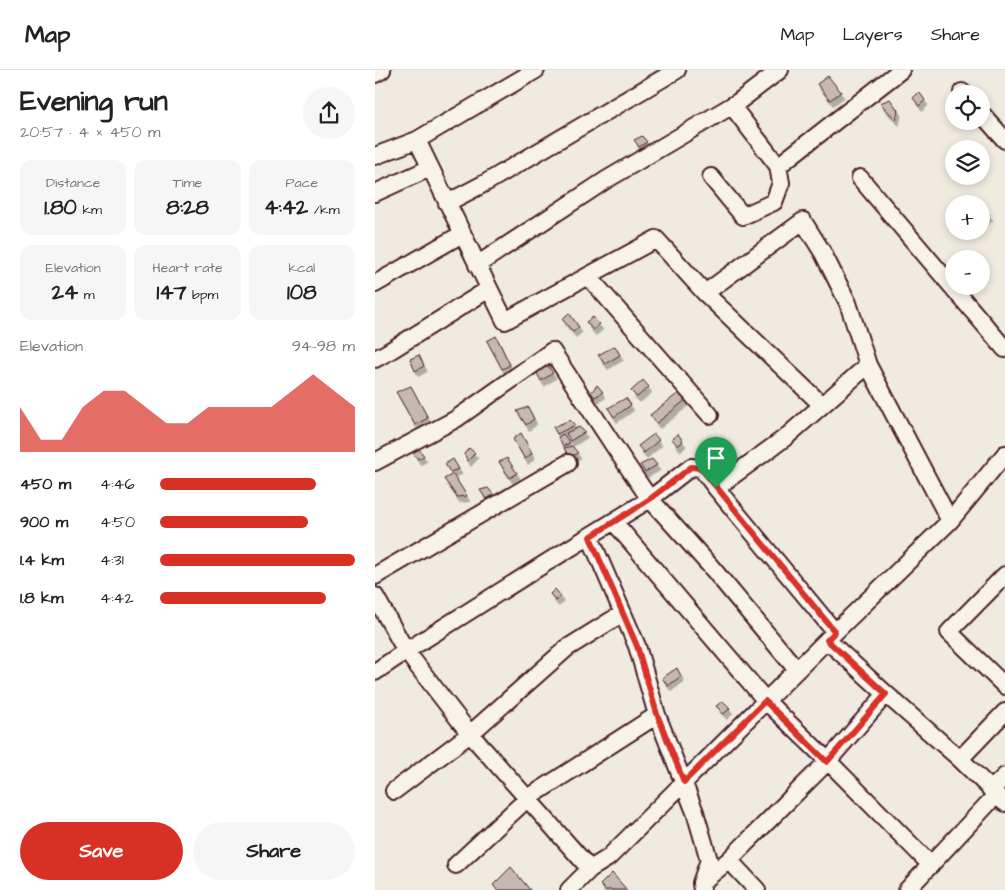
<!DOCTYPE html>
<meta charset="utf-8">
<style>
body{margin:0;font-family:"Architects Daughter",sans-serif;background:#f6f6f6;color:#222;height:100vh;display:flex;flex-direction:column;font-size:19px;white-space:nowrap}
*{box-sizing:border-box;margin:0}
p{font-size:16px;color:#767676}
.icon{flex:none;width:28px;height:28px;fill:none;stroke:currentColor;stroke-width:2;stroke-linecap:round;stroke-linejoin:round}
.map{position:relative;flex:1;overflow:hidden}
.drawer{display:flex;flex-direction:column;background:#fff;width:375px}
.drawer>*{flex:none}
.controls{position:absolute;left:570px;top:15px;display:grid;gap:10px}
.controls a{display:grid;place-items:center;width:45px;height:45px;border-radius:50%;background:#fff;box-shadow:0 2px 8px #0003;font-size:25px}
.pin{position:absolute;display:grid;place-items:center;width:42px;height:42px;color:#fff;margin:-51px -21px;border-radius:50% 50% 50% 0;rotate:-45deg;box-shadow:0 0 5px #0007}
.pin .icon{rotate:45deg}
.round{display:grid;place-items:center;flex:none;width:52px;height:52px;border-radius:26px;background:#f6f6f6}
.overview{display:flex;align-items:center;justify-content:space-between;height:85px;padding:0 20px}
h1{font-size:28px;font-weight:700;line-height:38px}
.stats{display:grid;grid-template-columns:repeat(3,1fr);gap:8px;height:85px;padding:5px 20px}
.stats div{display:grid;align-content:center;border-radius:12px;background:#f6f6f6;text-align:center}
.stats b{font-size:21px;font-weight:700}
.stats small{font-size:14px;font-weight:400}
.stats p{font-size:14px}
.chart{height:140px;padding:10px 20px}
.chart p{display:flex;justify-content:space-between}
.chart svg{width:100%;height:90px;margin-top:5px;fill:#d93025;opacity:.7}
.primary-button{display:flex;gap:10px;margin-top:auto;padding:10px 20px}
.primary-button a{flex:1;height:58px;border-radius:30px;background:#d93025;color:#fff;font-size:20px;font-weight:700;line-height:58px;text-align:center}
.primary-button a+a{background:#f6f6f6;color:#222}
ul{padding:0 20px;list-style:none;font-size:16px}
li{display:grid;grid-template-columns:80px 60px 1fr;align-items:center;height:38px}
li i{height:12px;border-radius:6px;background:#d93025}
header{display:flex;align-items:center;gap:30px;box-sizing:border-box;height:70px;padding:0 25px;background:#fff;border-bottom:1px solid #e0e0e0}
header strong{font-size:24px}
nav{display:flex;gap:28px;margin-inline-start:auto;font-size:18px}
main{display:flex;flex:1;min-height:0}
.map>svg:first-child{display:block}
.building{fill:#c6b8b3;stroke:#4a1f2b;filter:url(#shadow)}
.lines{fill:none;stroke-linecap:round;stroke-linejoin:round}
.minor-casing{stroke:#4a1f2b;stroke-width:20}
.minor{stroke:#f7f3e8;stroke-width:16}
.route-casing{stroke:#fff;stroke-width:10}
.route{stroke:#d93025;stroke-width:6}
</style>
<header>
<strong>Map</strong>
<nav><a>Map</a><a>Layers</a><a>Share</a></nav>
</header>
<main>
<section class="drawer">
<div class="overview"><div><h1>Evening run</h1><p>20:57 · 4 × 450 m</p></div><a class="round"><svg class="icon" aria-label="share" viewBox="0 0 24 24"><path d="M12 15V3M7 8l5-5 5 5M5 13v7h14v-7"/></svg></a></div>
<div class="stats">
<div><p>Distance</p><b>1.80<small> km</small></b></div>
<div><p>Time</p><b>8:28</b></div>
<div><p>Pace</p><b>4:42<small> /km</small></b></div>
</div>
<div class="stats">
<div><p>Elevation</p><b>24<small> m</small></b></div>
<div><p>Heart rate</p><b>147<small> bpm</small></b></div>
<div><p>kcal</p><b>108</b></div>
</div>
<div class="chart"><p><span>Elevation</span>94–98 m</p>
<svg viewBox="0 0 160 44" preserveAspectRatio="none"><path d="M0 44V22L10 38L20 38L30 22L40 14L50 14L60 22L70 30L80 30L90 22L100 22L110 22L120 22L130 14L140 6L150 14L160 22V44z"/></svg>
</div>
<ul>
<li><b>450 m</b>4:46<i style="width:80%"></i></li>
<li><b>900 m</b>4:50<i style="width:76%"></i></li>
<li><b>1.4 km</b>4:31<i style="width:100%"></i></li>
<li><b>1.8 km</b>4:42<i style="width:85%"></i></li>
</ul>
<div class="primary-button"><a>Save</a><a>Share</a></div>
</section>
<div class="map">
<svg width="630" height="820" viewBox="0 0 630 820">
<defs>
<filter id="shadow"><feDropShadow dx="3" dy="5.5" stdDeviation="0" flood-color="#0004"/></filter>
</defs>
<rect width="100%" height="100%" fill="#f0ebe0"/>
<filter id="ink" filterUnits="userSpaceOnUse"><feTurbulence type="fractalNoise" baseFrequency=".02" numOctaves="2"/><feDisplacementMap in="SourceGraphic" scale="10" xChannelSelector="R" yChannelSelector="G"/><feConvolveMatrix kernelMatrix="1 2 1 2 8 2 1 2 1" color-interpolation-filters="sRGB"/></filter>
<g filter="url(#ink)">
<!-- building -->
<path class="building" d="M453 6 466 22 455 30 442 14Z
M544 22 550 30 544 36 538 28Z
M515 29 523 40 521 50 505 33Z
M267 66 272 72 264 77 259 70Z
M606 135 615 145 608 151 606 149Z
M194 243 204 257 198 262 187 249Z
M218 247 225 254 218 260 211 252Z
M121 266 135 295 127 299 112 271Z
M240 276 245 285 230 294 223 285Z
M44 285 49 296 40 301 35 289Z
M171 293 178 303 166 311 160 299Z
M268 310 274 317 262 327 256 321Z
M222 315 228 322 220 327 216 323Z
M36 316 53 348 40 355 21 322Z
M305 322 312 329 282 353 275 345Z
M251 328 256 335 239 347 233 338Z
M153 337 159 349 151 355 142 341Z
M195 350 200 355 182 364 178 357Z
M204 357 210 362 195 371 191 363Z
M146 363 157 383 150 389 138 369Z
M188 364 195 373 188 376 183 367Z
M279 364 284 370 269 383 263 376Z
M303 364 308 371 303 376 297 369Z
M347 369 351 375 343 381 338 376Z
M197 376 203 383 194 387 189 378Z
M94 378 100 383 93 391 89 384Z
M44 379 49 386 43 389 38 383Z
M132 388 142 403 135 408 124 392Z
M78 389 84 399 75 402 70 394Z
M277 389 282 395 270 402 265 395Z
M78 404 92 426 82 427 69 409Z
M113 418 119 425 111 429 105 420Z
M180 519 186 526 181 531 175 524Z
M302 598 306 606 293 616 287 608Z
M348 631 355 638 349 644 341 636Z
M136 797 155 820H122L118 815Z
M237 803 252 820H230L225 815Z"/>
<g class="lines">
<defs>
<path id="minor" d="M0 4 7 0
M587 22 589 24
M606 43 630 70
M42 70 130 251 281 169 330 223 447 335
M0 86 42 70 161 0
M403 96 526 0
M336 107 368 146 399 132 406 113 403 96 357 36
M485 108 630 279
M0 123 55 98
M72 133 112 112 302 0
M102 195 231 110 363 32 405 0
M213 206 335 345
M0 214 87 164
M330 223 428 151 448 183 473 233 493 295 411 367 341 418 460 562
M0 289 13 282 114 219
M493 295 575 451
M0 392 81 349 177 281C210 331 241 381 275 429L174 491 31 581 0 526
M341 418 326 398 316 397 275 429 337 498 422 600
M239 452 391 631 453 691 556 795
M215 467 262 576 282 645 320 742 334 790 326 813 327 820
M630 505 574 562 630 616
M0 506 193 393
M452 570 511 624 585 689 630 733
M0 602 31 581 95 664 215 799
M585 689 630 642
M616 720 630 706
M19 721 95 664 192 578 248 543
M354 790 452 692 511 624
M81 795 153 728 282 645
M326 813 354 790 382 820
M194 820 215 799 233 788 460 562 575 451 630 384
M532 820 621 725"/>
</defs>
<!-- minor casing -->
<use href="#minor" class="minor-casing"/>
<!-- minor -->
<use href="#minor" class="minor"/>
</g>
</g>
<g class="lines" filter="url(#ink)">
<defs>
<path id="route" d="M316 397 326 398 460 562 452 570 511 624 452 692 390 631 309 712 282 644 262 576 215 467 275 429Z"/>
</defs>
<!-- route casing -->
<use href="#route" class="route-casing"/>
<!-- route -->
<use href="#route" class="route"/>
</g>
</svg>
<div class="controls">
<a><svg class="icon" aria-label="locate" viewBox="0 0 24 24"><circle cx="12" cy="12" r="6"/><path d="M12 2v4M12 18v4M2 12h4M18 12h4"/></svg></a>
<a><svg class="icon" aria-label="layers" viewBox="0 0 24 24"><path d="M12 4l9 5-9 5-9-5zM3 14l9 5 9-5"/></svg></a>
<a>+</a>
<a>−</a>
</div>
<div class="pin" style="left:341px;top:418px;background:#1e9e55"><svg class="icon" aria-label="arrive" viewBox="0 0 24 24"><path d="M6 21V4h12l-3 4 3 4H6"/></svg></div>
</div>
</main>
